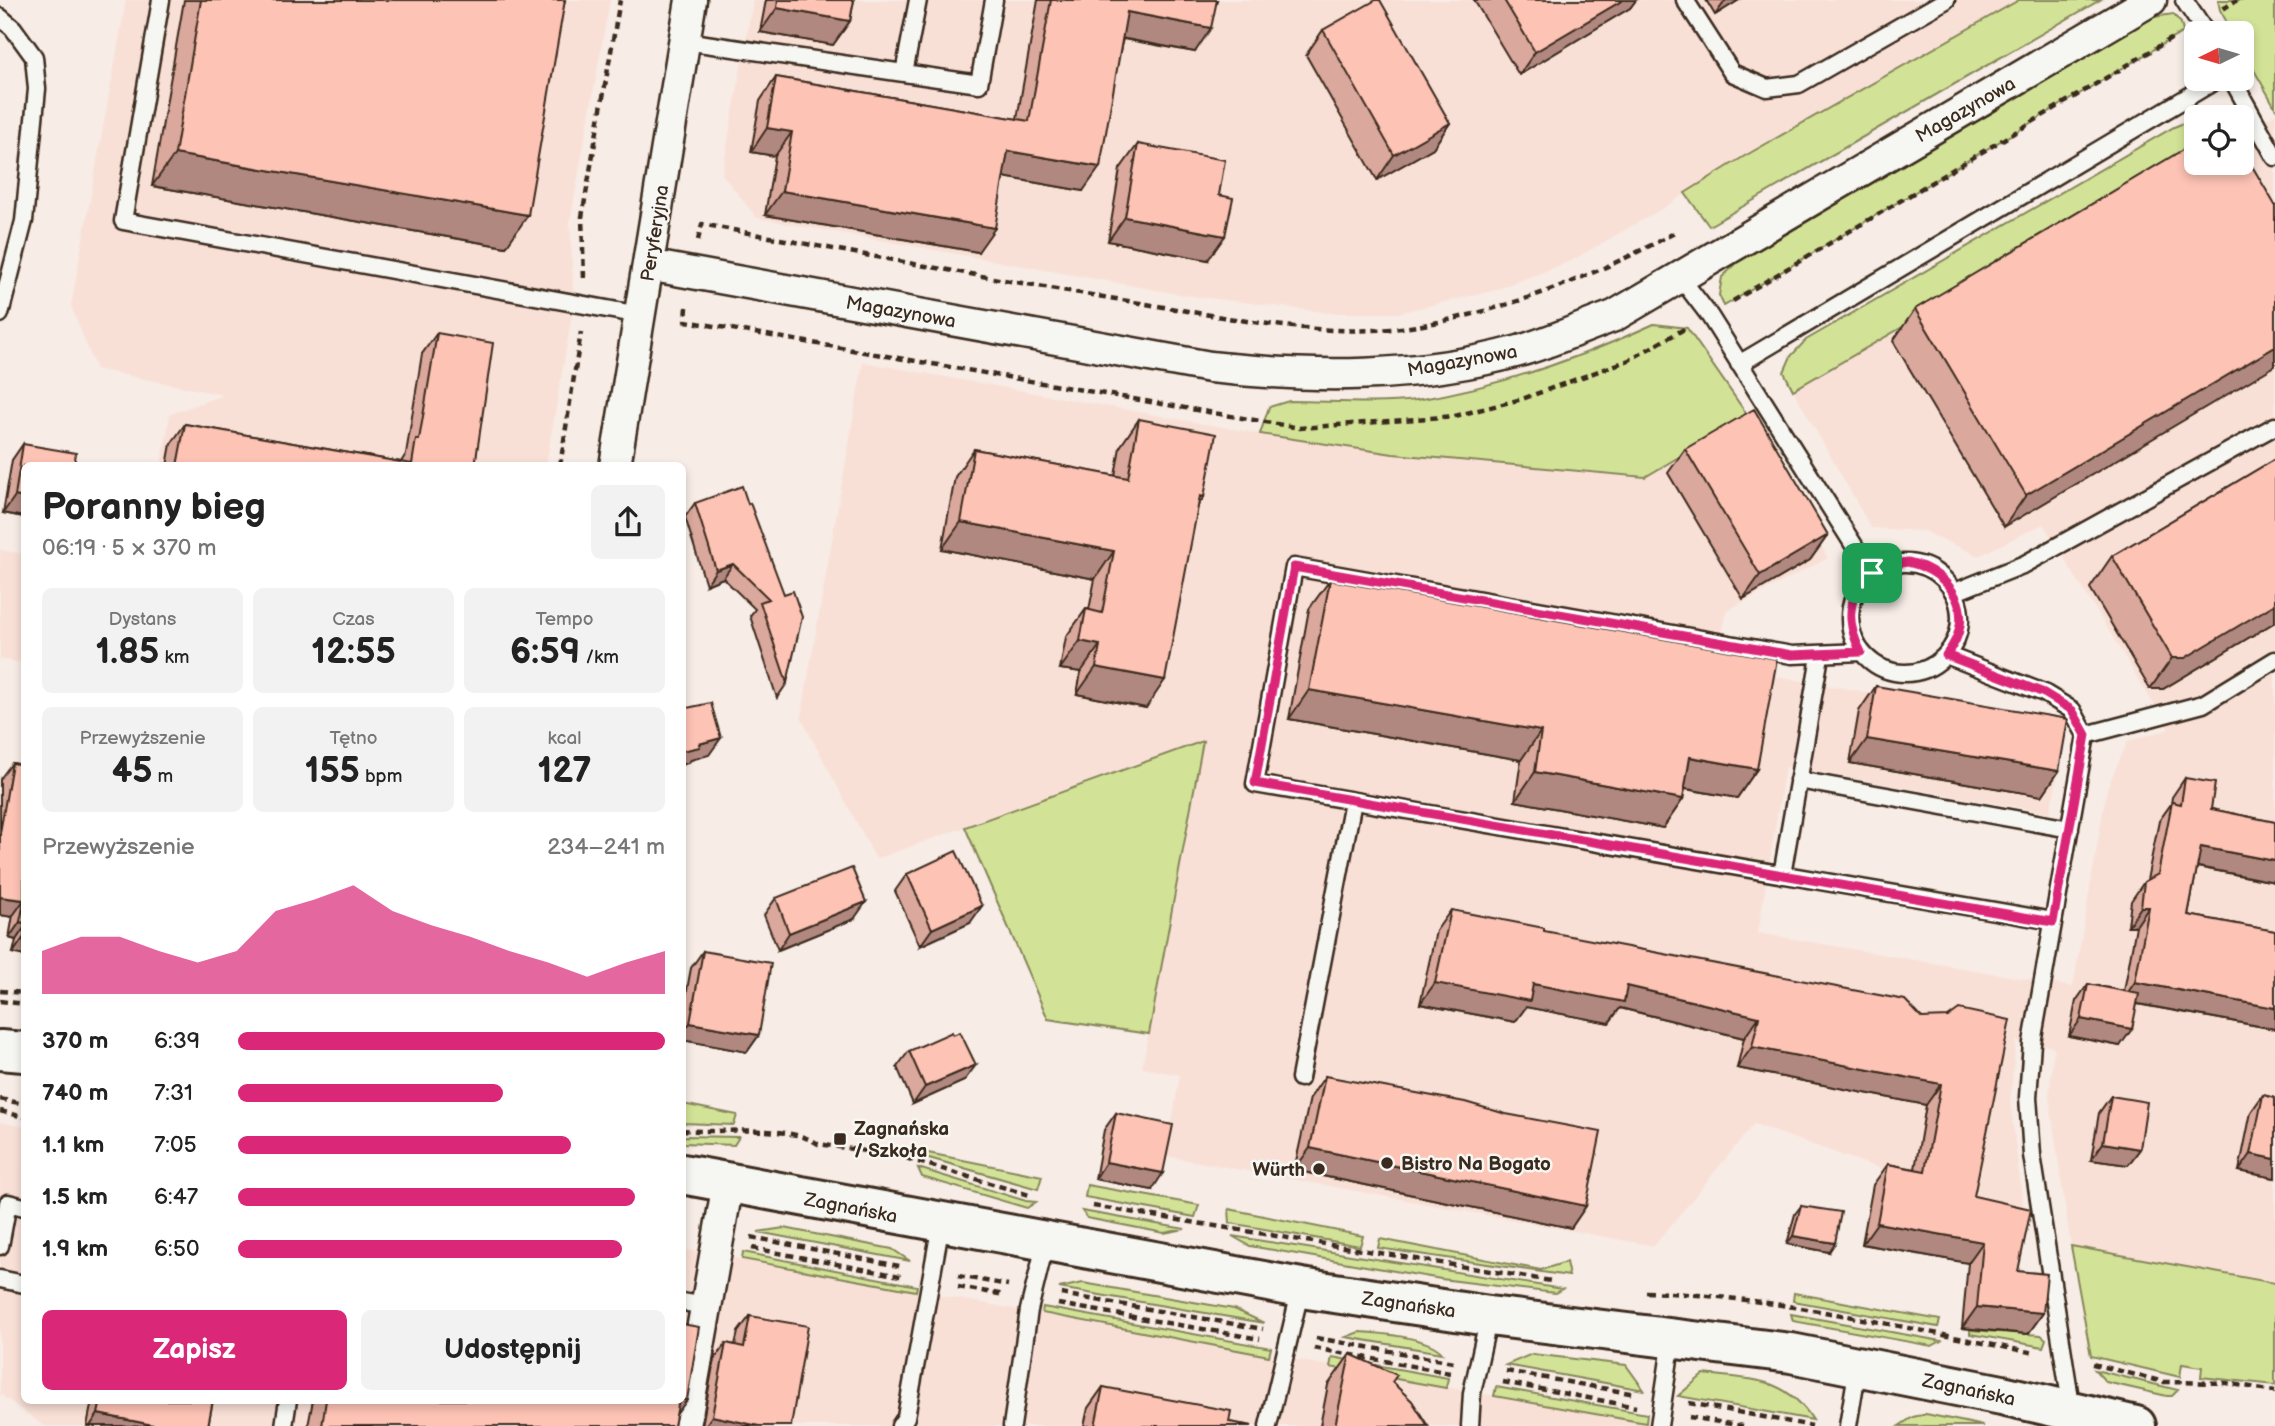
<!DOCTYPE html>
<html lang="pl">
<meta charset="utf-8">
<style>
body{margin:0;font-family:"Balsamiq Sans",sans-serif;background:#f2f2f2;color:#222;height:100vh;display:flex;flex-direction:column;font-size:26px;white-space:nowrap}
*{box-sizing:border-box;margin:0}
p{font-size:23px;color:#767676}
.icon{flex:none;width:38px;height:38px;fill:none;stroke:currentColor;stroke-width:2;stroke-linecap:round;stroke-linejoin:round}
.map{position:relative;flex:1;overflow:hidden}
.sheet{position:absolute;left:21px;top:462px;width:665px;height:942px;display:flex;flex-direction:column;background:#fff;border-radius:10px;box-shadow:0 4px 10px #0003}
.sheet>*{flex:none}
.needle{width:46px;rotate:265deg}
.fabs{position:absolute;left:2184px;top:21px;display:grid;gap:14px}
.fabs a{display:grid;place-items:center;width:70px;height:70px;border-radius:10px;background:#fff;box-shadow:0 4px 10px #0003;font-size:35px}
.pin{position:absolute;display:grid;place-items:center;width:60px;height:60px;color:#fff;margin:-30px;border-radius:14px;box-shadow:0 4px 10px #0006}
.round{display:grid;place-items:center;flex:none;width:74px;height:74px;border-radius:10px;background:#f2f2f2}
.head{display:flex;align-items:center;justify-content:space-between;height:119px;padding:0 21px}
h1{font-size:38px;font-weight:800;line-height:52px}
.stats{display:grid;grid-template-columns:repeat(3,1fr);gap:10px;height:119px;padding:7px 21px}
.stats div{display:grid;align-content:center;border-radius:10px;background:#f2f2f2;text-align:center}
.stats b{font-size:35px;font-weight:800}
.stats small{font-size:19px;font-weight:400}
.stats p{font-size:19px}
.chart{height:196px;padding:14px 21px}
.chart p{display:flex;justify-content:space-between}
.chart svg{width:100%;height:126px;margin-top:7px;fill:#db2777;opacity:.7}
.cta{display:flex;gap:14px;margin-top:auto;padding:14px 21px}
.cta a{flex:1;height:80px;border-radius:10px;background:#db2777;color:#fff;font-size:28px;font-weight:800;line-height:80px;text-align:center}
.cta a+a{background:#f2f2f2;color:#222}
ul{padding:0 21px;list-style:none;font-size:23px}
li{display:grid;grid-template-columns:112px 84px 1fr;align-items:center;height:52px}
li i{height:18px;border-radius:9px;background:#db2777}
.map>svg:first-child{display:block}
.built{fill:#f9e0d7}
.green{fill:#d2e397;stroke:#86865a;stroke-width:2}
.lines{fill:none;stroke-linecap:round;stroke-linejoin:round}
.lane-casing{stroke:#3b2a1e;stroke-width:21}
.street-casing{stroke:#3b2a1e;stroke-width:35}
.secondary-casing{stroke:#3b2a1e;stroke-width:44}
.path{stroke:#3b2a1e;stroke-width:4.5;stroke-dasharray:7 5;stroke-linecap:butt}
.lane{stroke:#f6f6f2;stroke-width:16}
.street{stroke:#f6f6f2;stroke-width:30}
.secondary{stroke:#f6f6f2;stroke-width:38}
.wall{fill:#daa89c;stroke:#3b2a1e;stroke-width:2}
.shaded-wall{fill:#b1887f;stroke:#3b2a1e;stroke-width:2}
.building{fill:#fdc3b5;stroke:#3b2a1e;stroke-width:2}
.route-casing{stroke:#fff;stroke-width:14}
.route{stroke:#db2777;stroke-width:9}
.poi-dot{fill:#3b2a1e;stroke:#f6f6f2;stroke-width:2.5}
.labels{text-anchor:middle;stroke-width:5;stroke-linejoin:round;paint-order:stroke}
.street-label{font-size:19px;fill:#3b2a1e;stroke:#f6f6f2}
.poi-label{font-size:19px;font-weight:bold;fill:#3b2a1e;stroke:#f6f6f2;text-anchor:start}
</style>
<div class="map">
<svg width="2275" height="1426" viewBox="0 0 2275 1426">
<rect width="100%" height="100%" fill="#f7ece6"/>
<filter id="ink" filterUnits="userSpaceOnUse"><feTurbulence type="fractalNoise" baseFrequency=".0143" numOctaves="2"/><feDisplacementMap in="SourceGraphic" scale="14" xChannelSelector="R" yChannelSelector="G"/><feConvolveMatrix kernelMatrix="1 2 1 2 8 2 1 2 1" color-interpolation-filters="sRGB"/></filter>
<g filter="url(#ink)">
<!-- built -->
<path class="built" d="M126 0H610L570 222 574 304 546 465H161L170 414 223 395 96 369 71 306Z
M753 0H2019L1743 157 1660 210 1571 261 1496 290 1398 313H1330L1184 295 757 218 722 174Z
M2275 114V1283L2071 1246 2049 1097 2054 1047 2032 1043 2016 1042 2010 1101 2025 1220 1754 1124 1654 1246 1166 1156 1180 1075 1142 1068 1203 742 876 859 801 718 863 362 1260 434 1393 454 1748 416 1828 558 1726 611 1717 666 2049 724 2065 739 2050 813 1785 767 1758 933 2073 987 2107 788 2128 741 2169 729 2043 524 1979 556 1923 531 1871 528 1793 390 1922 314 2196 163H2242V132Z
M0 550 24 554V663L0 659Z
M0 1122 24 1127V1400H682L683 1249 1662 1426H44L0 1394Z"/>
<!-- green -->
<path class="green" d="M2019 0H2100L1709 226 1685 193 1743 157Z
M2218 0H2275V107L2242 49V33H2233L2220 10Z
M2173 14 2181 23 2183 32 1724 306 1719 295 1722 277 1737 263 2154 17Z
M2196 118V158L1793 390 1784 372 1791 356 1806 340 2174 127Z
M1654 324 1687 328 1748 416 1645 477 1393 454 1260 434 1269 407 1289 401C1330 401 1375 405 1416 400 1499 387 1578 359 1654 324Z
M1203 741 1149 1034 1048 1019 965 827Z
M683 1104 737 1115 734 1125 683 1123Z
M682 1136 739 1137 734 1145 683 1143Z
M923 1152 1042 1176 1038 1189 922 1156Z
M918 1168 1026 1201 1036 1202 1027 1208 922 1177Z
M1087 1185 1199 1205 1195 1217 1085 1197Z
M1229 1209 1363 1236 1360 1246 1230 1223Z
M1082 1211 1185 1229 1164 1233 1087 1218Z
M784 1228 892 1249 910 1261 758 1232Z
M1232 1236 1562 1289 1555 1293 1441 1279 1250 1246Z
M1380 1239 1541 1270 1566 1262 1569 1276 1378 1248Z
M2071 1246 2275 1283V1385L2201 1377 2202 1367 2182 1364 2180 1377 2091 1356Z
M743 1252 917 1286 916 1291 742 1259Z
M1083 1283 1234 1309 1264 1323 1059 1288Z
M1794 1293 1940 1320 1938 1327 1793 1301Z
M1043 1307 1271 1348 1269 1356 1042 1313Z
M1791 1314 1941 1341 1932 1346 1793 1321Z
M1970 1330 2041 1335 2046 1339 2043 1347 1970 1334Z
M1359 1332C1378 1333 1430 1337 1442 1353L1346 1337Z
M1532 1354 1626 1365 1644 1390 1506 1365Z
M1332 1357 1448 1378 1446 1388 1330 1367Z
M2095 1370 2178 1390 2172 1396H2167L2106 1382Z
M1704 1374C1752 1380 1785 1376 1813 1420L1678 1396Z
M1496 1387 1647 1414 1646 1423 1494 1396Z
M1926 1414 1984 1426H1899L1913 1417Z"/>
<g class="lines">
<defs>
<path id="lane" d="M161 0 123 221 640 315
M1685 0 1732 73 1767 88 1799 84 1946 0
M2184 0 2206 33
M0 17 13 28 34 57 37 89 24 221 0 314
M685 41 979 84 994 0
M904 73 918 0
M2232 79 2275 157
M1680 277 1709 315 1872 574
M1739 364 2218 79
M1850 618a55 55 0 1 1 110 0a55 55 0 1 1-110 0Z
M1955 592 2025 564 2275 426
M1861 652 1792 655 1294 567 1255 784 2053 921
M1946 655 2044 693 2072 710 2086 735 2032 1043 2028 1097 2032 1155 2072 1411
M2086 735 2203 704 2275 660
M1798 780 2070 829
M1782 875 1820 656
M1300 1078 1353 801
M0 1246 8 1203 24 1207
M0 1279 24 1284
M682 1302 706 1306
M284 1426 288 1400
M900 1426 906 1417 941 1224
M1012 1426 1029 1310 1046 1241
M1268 1426 1301 1288
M1470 1426 1472 1393 1489 1316
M1659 1426 1672 1339
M1848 1426 1858 1366"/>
<path id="street" d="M648 265 1210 367C1313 378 1418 379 1519 351 1551 342 1583 327 1614 316L2151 0
M615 466 691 0
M685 1426 728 1183"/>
<path id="secondary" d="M0 1050 24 1052
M682 1174 1301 1288 1489 1316 1791 1353 2002 1395 2136 1426"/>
</defs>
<!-- lane casing -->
<use href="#lane" class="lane-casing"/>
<!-- street casing -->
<use href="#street" class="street-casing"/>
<!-- secondary casing -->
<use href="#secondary" class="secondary-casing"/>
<!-- path -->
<path class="path" d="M2223 9 2237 0
M698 240 702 224C847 252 993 279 1140 303 1233 318 1328 341 1423 325 1512 309 1597 275 1676 232
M584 278 582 217 620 0
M1733 301 2176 36
M687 307 686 321 1300 428 1455 416 1522 399 1629 360 1686 328
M560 466 581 332
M0 991 24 993
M0 1001 24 1004
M0 1099 24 1104
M0 1111 24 1117
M682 1130C720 1134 787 1123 818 1144L899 1156 1029 1195
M1093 1206 1551 1281
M751 1237 904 1267
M752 1248 905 1277
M958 1276 1008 1285
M958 1287 1005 1295
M1646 1292C1777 1296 1906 1329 2035 1353
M1061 1294 1263 1329
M1058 1304 1260 1339
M1316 1338 1453 1362
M1314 1348 1450 1373
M2093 1364 2164 1382 2226 1383 2275 1391
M1506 1371 1635 1394
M1503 1382 1636 1407
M1689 1403 1812 1426
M1689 1417 1743 1426"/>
<!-- lane -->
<use href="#lane" class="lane"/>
<!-- street -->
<use href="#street" class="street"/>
<!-- secondary -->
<use href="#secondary" class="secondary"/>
</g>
<!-- wall -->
<path class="wall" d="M184 0H565L506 247 152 186Z
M766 0H854L850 21 833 45 760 32Z
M1038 0H1217L1195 52 1123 39 1083 191 1004 177 978 252 765 215 775 156 751 152 760 101 776 77 1017 119Z
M1474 0H1636L1630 8 1519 75Z
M1706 0H1739L1715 15Z
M1323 30 1450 123 1433 148 1377 180 1306 55Z
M1138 144 1208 260 1108 241 1120 169Z
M2275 205 2004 527 1893 341 1915 309Z
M437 333 475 466H167L171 444 185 424 401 462 406 454 422 354Z
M1139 419 1198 506 1146 708 1077 694 1081 672 1060 669 1066 637 1086 609 1089 610 1095 579 942 549 955 477 974 449 1115 476 1120 447Z
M23 444 24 466V517L3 513 12 460Z
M1685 449 1828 535 1810 560 1743 599 1668 473Z
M2275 459V622L2163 689H2150L2090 588 2112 556Z
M695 503 748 504 787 683 777 698 750 616 755 609 723 578 706 585 685 517Z
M1330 580 1757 769 1737 798 1685 789 1683 799 1663 828 1515 801 1521 760 1289 719 1309 609Z
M1876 686 2059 771 2042 796 1850 763 1859 711Z
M12 763 24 765V956L13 953 16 940 9 938 13 915 12 917 0 915V779Z
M2185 778 2211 809 2275 822V882L2197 867 2188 915 2275 931V1029L2137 1004 2120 1046 2069 1036 2076 1001 2088 984 2124 991 2136 926H2128L2131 901 2144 882 2147 880 2159 821 2171 804 2172 797Z
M907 874 970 923 920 946 895 891Z
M776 898 854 919 778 950 764 915Z
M1451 910 1922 1018 1974 1196 2043 1313 2028 1334 1962 1328 1968 1263 1862 1244 1873 1185 1888 1164 1915 1169 1926 1105 1737 1068 1744 1038 1620 1008 1609 1023 1526 1007 1515 1022 1420 1004 1436 931Z
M703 951 759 1035 747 1052 682 1040V1017L691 968Z
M909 1051 964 1081 913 1104 897 1067Z
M1325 1076 1586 1206 1571 1228 1294 1170 1310 1098Z
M2263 1095 2275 1098V1178L2239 1171 2251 1112Z
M2111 1096 2140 1149 2128 1165 2091 1160 2099 1113Z
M1116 1113 1152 1190 1095 1179 1104 1130Z
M1801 1206 1829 1252 1787 1244 1795 1214Z
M750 1316 791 1426H702L714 1360 726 1343 735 1345 738 1332Z
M1350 1354 1392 1382 1428 1426H1320L1328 1385Z
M1103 1387 1229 1422 1252 1426H1084L1088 1408Z
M92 1400H213L208 1426H87Z
M313 1400H682L676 1415 674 1426H308Z"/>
<!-- shaded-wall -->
<path class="shaded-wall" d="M1623 0H1636L1630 8 1519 75 1535 52Z
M1726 0H1739L1715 15Z
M777 8 850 21 833 45 760 32Z
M1127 12 1211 28 1195 52 1110 36Z
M1450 123 1433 148 1377 180 1394 155Z
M767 128 792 132 775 156 751 152Z
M1008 151 1100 167 1083 191 992 175Z
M175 154 528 215 506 247 152 186Z
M782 191 995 228 978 252 765 215Z
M1125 217 1225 236 1208 260 1108 241Z
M2275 347V366L2004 527 2026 495Z
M15 496 24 498V517L3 513Z
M1200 496 1204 497 1185 524Z
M961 522 1114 551 1095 579 942 549Z
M1828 535 1810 560 1743 599 1760 575Z
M733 564 723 578 706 585 716 570Z
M2275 604V622L2163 689H2150L2172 658Z
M1080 641 1100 645 1081 672 1060 669Z
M1096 667 1165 680 1146 708 1077 694Z
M1309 690 1541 731 1521 760 1289 719Z
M721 738 709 755 691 760 688 763 682 765V751L699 744Z
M1867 739 2059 771 2042 796 1850 763Z
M1690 757 1757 769 1737 798 1670 786Z
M1535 772 1683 799 1663 828 1515 801Z
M2201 847 2275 861V882L2188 865Z
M0 897 24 900 12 917 0 915Z
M866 902 854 919 778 950 789 933Z
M982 906 970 923 920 946 932 929Z
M2141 907H2149L2136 926H2128Z
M20 922 24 923V928L16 940 9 938Z
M24 937V956L13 953Z
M2135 982 2275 1008V1029L2122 1001Z
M1435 983 1627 986 1759 1017 1744 1038 1620 1008 1609 1023 1526 1007 1515 1022 1420 1004Z
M2081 1019 2132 1029 2120 1046 2069 1036Z
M690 1023 759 1035 747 1052 682 1040V1034Z
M1752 1047 1941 1084 1926 1105 1737 1068Z
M976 1065 964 1081 913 1104 925 1087Z
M2103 1143 2140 1149 2128 1165 2091 1160Z
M1310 1148 1586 1206 1571 1228 1294 1170Z
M2251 1154 2275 1159V1178L2239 1171Z
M1106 1162 1163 1173 1152 1190 1095 1179Z
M1877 1223 1983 1242 1968 1263 1862 1244Z
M1793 1236 1835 1243 1829 1252 1787 1244Z
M1977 1307 2043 1313 2028 1334 1962 1328Z
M682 1399 687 1400 668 1426 678 1400H682Z
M98 1414 158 1426H90Z
M712 1416 759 1426H705Z"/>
<!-- building -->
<path class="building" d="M201 0H565L528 215 175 154Z
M778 0H854L850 21 777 8Z
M1051 0H1217L1211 28 1127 12 1100 167 1008 151 995 228 782 191 792 132 767 128 776 77 1029 121Z
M1376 0H1380L1450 123 1394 155 1323 30Z
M1504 0H1623L1535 52Z
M2196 142V163H2242V149L2275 205V347L2026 495 1915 309Z
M1138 144 1225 160 1219 195 1233 198 1225 236 1125 217Z
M437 333 493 343 475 466H177L185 424 412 464 416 439 419 440Z
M1754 409 1828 535 1760 575 1685 449Z
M1139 419 1216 434 1204 497 1200 496 1165 680 1096 667 1100 645 1080 641 1086 609 1102 613 1114 551 961 522 974 449 1128 478Z
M23 444 76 453 74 466H24V498L15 496Z
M2275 459V604L2185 658H2172L2112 556Z
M742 486 748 504 750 503 784 594 793 591 802 617 787 683 760 602 769 599 733 564 716 570 695 503Z
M1330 580 1777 659 1757 769 1690 757 1683 799 1535 772 1541 731 1309 690Z
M1876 686 2068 719 2059 771 1867 739Z
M711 703 721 738 699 744 700 747 682 751V709Z
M12 763 24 765V900L0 897V833Z
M2185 778 2215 783 2211 809 2275 822V861L2201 847 2188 915 2275 931V1008L2135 982 2149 907H2141L2144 882 2158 874 2172 802 2181 804Z
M956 851 982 906 932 929 907 874Z
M852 868 866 902 789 933 776 898Z
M24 902V923L20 922Z
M1451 910 1544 928V931L1905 1000 1922 1018 1948 1017 1959 1009 2010 1020 1974 1196 2031 1209 2018 1271 2047 1274 2043 1313 1977 1307 1983 1242 1877 1223 1888 1164 1925 1171 1941 1084 1752 1047 1759 1017 1627 986 1624 1002 1533 984 1530 1001 1435 983Z
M703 951 771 963 759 1035 690 1023Z
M2088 984 2139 994 2132 1029 2081 1019Z
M952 1032 953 1035 960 1032 976 1065 925 1087 909 1051Z
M1325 1076 1465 1102 1506 1114 1601 1132 1586 1206 1310 1148Z
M2263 1095 2275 1098V1159L2251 1154Z
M2111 1096 2147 1102 2140 1149 2103 1143Z
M1116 1113 1173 1125 1163 1173 1106 1162Z
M1801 1206 1841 1212 1835 1243 1793 1236Z
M750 1316 808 1326 791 1426H759L712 1416 726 1343 744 1347Z
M682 1324 699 1327 687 1400 682 1399Z
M1350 1354 1397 1375 1392 1382 1412 1401 1428 1426H1335Z
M1103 1387 1231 1411 1229 1422 1252 1426H1095Z
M101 1400H213L208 1426H158L98 1414Z
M326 1400H679L674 1426H322Z"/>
</g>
<g class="lines" filter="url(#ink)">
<defs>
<path id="route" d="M1908 562C1952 572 1979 615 1946 655L2044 693 2072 710 2086 735 2053 922 1255 783 1294 567 1792 655 1861 652C1837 607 1857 568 1908 562Z"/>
</defs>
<!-- route casing -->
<use href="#route" class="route-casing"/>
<!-- route -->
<use href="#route" class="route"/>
</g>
<!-- markers -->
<g class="poi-dot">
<rect x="833" y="1132" width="14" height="14" rx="3.5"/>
<circle cx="1387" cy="1163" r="7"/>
<circle cx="1319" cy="1169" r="7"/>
</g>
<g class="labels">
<!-- street labels -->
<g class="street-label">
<text transform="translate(1965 109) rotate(-30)" y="7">Magazynowa</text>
<text transform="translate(654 233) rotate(-81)" y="7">Peryferyjna</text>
<text transform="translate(901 311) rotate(10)" y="7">Magazynowa</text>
<text transform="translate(1462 360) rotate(-10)" y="7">Magazynowa</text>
<text transform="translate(851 1207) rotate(11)" y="7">Zagnańska</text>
<text transform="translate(1409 1304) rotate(8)" y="7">Zagnańska</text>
<text transform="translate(1969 1389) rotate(12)" y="7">Zagnańska</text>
</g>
<!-- poi labels -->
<g class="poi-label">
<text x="854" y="1135">Zagnańska<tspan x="854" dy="22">/ Szkoła</tspan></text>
<text x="1401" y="1170">Bistro Na Bogato</text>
<text x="1305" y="1176" text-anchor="end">Würth</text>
</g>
</g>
</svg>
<div class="fabs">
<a><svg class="needle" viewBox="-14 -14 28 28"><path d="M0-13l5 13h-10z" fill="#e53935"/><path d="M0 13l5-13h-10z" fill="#767676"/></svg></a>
<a><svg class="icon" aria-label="locate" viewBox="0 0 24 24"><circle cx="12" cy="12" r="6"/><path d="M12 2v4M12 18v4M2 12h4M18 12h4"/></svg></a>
</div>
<div class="pin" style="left:1872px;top:573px;background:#1e9e55"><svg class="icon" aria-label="arrive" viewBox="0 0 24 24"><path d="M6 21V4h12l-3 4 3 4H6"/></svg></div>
<section class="sheet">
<div class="head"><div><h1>Poranny bieg</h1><p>06:19 · 5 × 370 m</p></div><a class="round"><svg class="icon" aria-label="share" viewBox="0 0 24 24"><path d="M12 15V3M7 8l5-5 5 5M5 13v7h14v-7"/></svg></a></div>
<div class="stats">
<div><p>Dystans</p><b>1.85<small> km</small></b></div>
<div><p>Czas</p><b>12:55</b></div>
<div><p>Tempo</p><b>6:59<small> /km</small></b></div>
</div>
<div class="stats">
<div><p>Przewyższenie</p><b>45<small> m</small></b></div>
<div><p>Tętno</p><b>155<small> bpm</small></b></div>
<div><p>kcal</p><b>127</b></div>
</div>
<div class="chart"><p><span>Przewyższenie</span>234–241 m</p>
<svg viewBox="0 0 160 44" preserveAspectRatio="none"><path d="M0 44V29L10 24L20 24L30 29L40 33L50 29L60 15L70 11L80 6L90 15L100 20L110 24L120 29L130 33L140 38L150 33L160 29V44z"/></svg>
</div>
<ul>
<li><b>370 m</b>6:39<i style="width:100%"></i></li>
<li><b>740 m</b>7:31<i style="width:62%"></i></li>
<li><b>1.1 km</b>7:05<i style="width:78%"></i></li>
<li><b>1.5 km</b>6:47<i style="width:93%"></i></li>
<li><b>1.9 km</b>6:50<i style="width:90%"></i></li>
</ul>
<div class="cta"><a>Zapisz</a><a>Udostępnij</a></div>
</section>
</div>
